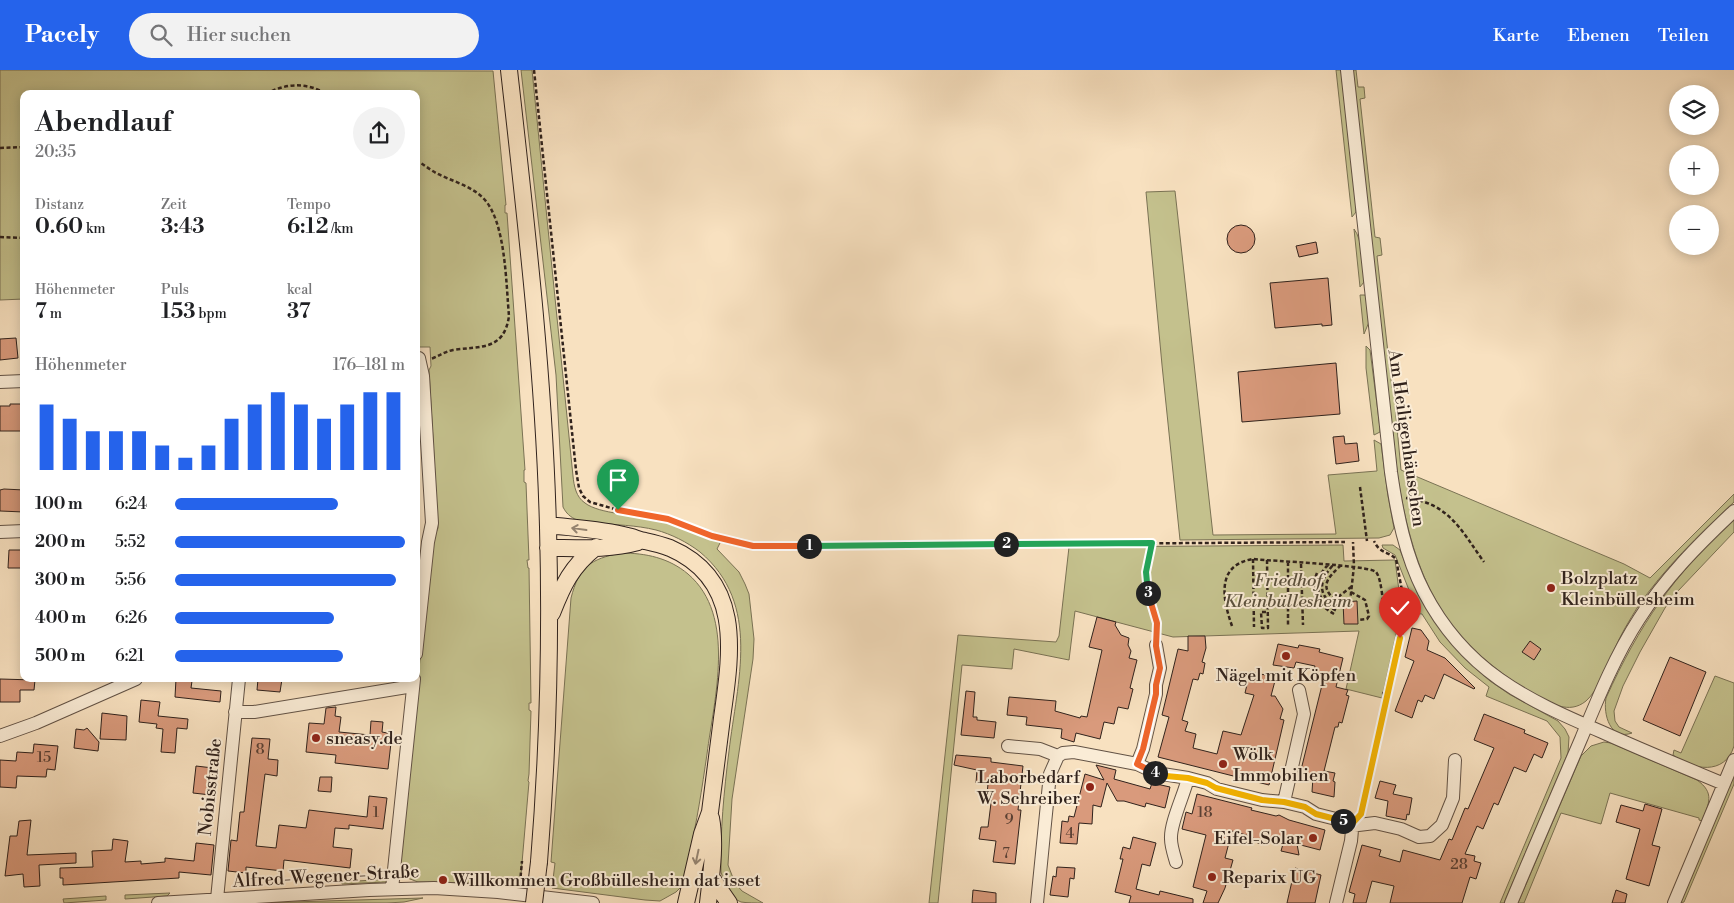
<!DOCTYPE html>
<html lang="de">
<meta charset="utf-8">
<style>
body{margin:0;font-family:"Libre Bodoni",serif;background:#f2f2f2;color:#202124;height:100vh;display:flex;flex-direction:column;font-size:19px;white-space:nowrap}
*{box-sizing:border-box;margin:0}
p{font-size:16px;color:#757577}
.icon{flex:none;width:28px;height:28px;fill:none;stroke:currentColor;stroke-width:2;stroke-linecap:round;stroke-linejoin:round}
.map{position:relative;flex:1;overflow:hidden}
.panel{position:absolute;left:20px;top:20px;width:400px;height:592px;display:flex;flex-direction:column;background:#fff;border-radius:10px;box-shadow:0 2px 12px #0003}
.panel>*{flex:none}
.fabs{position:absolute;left:1669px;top:15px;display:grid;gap:10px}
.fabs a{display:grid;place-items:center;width:50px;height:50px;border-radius:50%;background:#fff;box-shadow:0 2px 12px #0003;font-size:25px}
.pin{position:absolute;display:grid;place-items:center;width:42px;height:42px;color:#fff;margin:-51px -21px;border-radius:50% 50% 50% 0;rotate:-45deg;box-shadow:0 0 5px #0007}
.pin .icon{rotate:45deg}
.km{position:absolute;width:25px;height:25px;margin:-12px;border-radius:50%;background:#222;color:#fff;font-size:14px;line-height:25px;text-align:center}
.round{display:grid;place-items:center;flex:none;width:52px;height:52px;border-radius:26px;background:#f2f2f2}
.summary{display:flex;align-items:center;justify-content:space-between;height:85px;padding:0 15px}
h1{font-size:28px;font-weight:600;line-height:38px}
.metrics{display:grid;grid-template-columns:repeat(3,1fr);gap:8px;height:85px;padding:5px 15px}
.metrics div{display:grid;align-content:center}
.metrics b{font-size:21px;font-weight:600}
.metrics small{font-size:14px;font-weight:400}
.metrics p{font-size:14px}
.chart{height:140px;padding:10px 15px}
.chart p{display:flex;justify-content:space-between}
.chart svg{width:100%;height:90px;margin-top:5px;stroke:#2563eb;stroke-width:6}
ul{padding:0 15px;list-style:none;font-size:16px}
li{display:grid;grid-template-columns:80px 60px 1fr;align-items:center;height:38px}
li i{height:12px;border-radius:6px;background:#2563eb}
header{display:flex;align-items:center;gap:30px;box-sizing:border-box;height:70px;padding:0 25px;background:#2563eb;color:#fff}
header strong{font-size:24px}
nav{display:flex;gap:28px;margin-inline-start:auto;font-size:18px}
.search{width:350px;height:45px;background:#f2f2f2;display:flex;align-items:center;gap:12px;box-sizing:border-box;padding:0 18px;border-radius:28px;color:#757577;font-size:19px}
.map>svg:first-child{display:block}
.green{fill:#c4c18d;stroke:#7a7254}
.building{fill:#d99a7c;stroke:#30221c}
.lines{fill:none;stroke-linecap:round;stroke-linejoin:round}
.minor-casing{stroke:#625245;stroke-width:14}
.major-casing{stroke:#30221c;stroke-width:18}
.path{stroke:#30221c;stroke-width:2.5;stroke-dasharray:4 2.5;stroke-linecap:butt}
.minor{stroke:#faecd6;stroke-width:12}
.major{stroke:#f8e1c0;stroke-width:16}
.major-bridge-casing{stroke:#30221c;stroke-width:18;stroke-linecap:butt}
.major-bridge{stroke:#f8e1c0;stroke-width:16}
.oneway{stroke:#94826e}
.split-1-casing{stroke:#fff;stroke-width:10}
.split-2-casing{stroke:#fff;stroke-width:10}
.split-3-casing{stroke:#fff;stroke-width:10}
.split-4-casing{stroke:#fff;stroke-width:10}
.split-5-casing{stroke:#fff;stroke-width:10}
.split-6-casing{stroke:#fff;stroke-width:10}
.split-1{stroke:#f0652b;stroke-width:6}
.split-2{stroke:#22a559;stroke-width:6}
.split-3{stroke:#22a559;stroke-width:6}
.split-4{stroke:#f0652b;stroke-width:6}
.split-5{stroke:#f5b400;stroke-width:6}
.split-6{stroke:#f5b400;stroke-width:6}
.poi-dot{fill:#8f2418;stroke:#faecd6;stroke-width:2}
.labels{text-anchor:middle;stroke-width:4;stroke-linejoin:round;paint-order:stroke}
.number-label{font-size:15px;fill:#5a4034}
.street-label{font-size:18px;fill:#30221c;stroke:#faecd6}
.poi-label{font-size:18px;fill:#30221c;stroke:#faecd6;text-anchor:start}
.park-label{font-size:18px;font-style:italic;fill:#5c523e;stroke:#faecd6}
</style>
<header>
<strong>Pacely</strong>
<div class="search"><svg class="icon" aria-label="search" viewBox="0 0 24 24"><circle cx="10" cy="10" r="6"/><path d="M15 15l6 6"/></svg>Hier suchen</div>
<nav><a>Karte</a><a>Ebenen</a><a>Teilen</a></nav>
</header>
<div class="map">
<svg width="1734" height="833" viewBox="0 0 1734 833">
<rect width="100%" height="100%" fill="#f8e1c0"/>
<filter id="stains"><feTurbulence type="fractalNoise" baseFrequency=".004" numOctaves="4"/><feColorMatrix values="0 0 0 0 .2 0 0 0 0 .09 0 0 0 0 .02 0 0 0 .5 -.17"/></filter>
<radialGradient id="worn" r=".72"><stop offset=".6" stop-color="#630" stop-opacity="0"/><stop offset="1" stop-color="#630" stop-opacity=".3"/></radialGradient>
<!-- green -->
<path class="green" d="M0 0 493 1 506 135H505V143H507L525 400H524V412L526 413 529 490H527L528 498H529L531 633H529V640L531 641 529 704 528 711 529 712 520 816 484 813 418 812 402 806 397 801 433 470 438 458 429 300 431 296 430 277H416V24H24V229L0 230Z
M521 0H532L573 406C574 416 576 427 585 433 599 444 637 445 656 449 678 454 699 465 721 471L717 479 739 502 745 514 749 524 754 569 753 589 732 729 728 795 735 813 742 821 763 833C756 833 747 833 741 832 730 828 724 813 721 802 720 762 724 721 729 681 737 612 762 534 700 482 687 472 671 464 656 460 636 455 615 455 595 453 589 452 582 452 577 450 570 447 566 443 563 437L556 305Z
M1336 0H1341L1356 136V142L1352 147Z
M1352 0H1356L1358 17H1364L1365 28 1360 29 1375 167 1380 168 1382 185 1377 186 1392 318 1398 319 1399 334 1395 336 1401 400 1624 494 1650 508 1734 424V432C1699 465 1664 498 1637 538 1629 551 1621 564 1615 578 1607 593 1599 620 1586 631 1569 645 1550 633 1534 624 1443 571 1415 510 1398 409Z
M1175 121 1213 465 1336 464 1328 405 1377 401 1374 370 1381 374 1388 426 1394 458 1390 465 1379 468 1180 470 1162 295 1146 122Z
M1354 159C1363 170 1363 198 1364 212L1360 217Z
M1360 225H1365L1366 228 1369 252 1364 264Z
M1366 276 1370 280 1380 358V362L1374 365 1366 298Z
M1734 450V462L1678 521 1665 538 1640 582 1623 616 1614 641 1615 651 1619 657 1632 663C1610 671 1603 644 1606 628 1639 555 1674 504 1734 450Z
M1343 475 1344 491 1395 490 1403 551 1402 559 1397 560 1382 628 1346 619 1359 561 1173 567 1075 541 1069 590 1014 579 1012 599 962 595 938 833H929L958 565 1056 572 1059 566 1069 477Z
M1382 475H1393L1400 480 1417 522 1433 549 1454 577 1473 596 1490 611 1509 624 1558 651 1565 659 1569 667 1568 683 1504 833H1500L1561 688 1560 667 1547 651 1486 626 1489 617 1465 598 1440 572 1422 544 1411 543 1409 520 1395 485 1383 478Z
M621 483C646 483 669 488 688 504 737 546 714 629 707 684 702 718 697 752 689 785 687 796 685 808 680 818L676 822 660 831 645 830 552 818 555 793 551 792 571 528C579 497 590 489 621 483Z
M1715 606 1734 613C1734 628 1734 642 1734 656 1734 663 1734 670 1734 676 1725 706 1692 700 1673 685L1674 680 1681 683Z
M1604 672 1611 673 1697 710C1715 723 1709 733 1702 751L1699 750V748L1610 723 1601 754 1561 743 1524 833H1518L1581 686 1591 676Z
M1734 704V714L1684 832 1680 833Z
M389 809 386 812 342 814V812Z
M170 823 167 826 125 829V825Z
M106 826V830L64 833 63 829Z
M423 828 404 832 387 833H259Z"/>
<!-- building -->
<path class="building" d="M1227 169a14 14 0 1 1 28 0a14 14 0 1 1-28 0Z
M1316 172 1318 183 1299 187 1296 176Z
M1328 208 1332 255 1322 256V254L1275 258 1270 213Z
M16 268 18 288 0 290V269Z
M1336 293 1340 344 1242 352 1238 302Z
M10 334H24V361H0V336H10Z
M1344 366 1345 374 1357 373 1359 391 1336 394 1333 367Z
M4 419 24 420V442L0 441V420Z
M9 480H24V498H8Z
M1357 531 1358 554H1344L1343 532Z
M1097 547 1116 552 1115 555 1121 565 1129 568 1128 575 1131 581 1129 588 1137 590 1130 618 1133 619 1128 639 1118 637 1114 654 1104 652 1100 669 1076 663 1074 672 1061 668 1062 659 1026 655 1027 647 1007 645 1009 627 1056 631 1055 641 1080 648 1081 646 1087 647 1102 580 1089 577Z
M1412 558 1421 560 1429 571 1427 580 1445 588 1475 618 1474 619 1444 604 1434 629 1425 625 1422 632 1418 630 1412 648 1395 641 1414 591 1405 587Z
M1188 566H1205L1206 578 1202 592 1205 593 1203 604 1200 603 1198 610 1193 609 1182 650 1188 652 1185 661 1196 664 1193 678 1217 684 1223 661 1241 665 1254 625 1245 623 1250 602 1276 607 1271 626H1275L1283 639 1280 649 1284 650 1269 715 1158 687 1169 647 1162 645 1178 579 1188 581Z
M1530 571 1541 579 1534 590 1522 582Z
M1278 574 1298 578 1299 575 1320 579 1319 582 1343 588 1336 617 1348 620 1346 625 1349 626 1342 653 1339 652 1338 657H1335L1324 701 1335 703 1333 711 1335 712 1334 727 1312 722 1313 707 1300 704 1324 607 1313 604 1315 596 1296 592 1294 598 1273 595Z
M1670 587 1706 602 1680 666 1643 650Z
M0 609 35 610 34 620H20V632H0Z
M176 609 192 611 191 618 221 621 220 632 175 627Z
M258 609H282L280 622 257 620Z
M966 621 975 622 973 647H977V650L996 652 994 668 961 665Z
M141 630 160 632 158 646 188 649 187 659 177 658 175 683 161 682 163 659 156 658 157 654 139 652Z
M336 637 335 646 341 647 339 662 370 665 371 651 383 652 382 662 392 664 388 699 335 693 336 685 306 682 309 653 324 654 326 638Z
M102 643 127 646 126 670 100 669Z
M1484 644 1525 660 1524 663 1548 673 1542 688 1534 684 1526 702 1514 697 1498 735 1494 733 1483 759 1477 756 1465 784 1475 786 1474 791 1481 793 1476 809 1470 807 1462 833H1390L1394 816 1372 811 1366 833H1353L1355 824 1349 822 1362 775 1381 780 1379 786 1400 792 1403 780 1440 790 1449 769 1452 770 1465 738 1468 739 1494 678 1474 670Z
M87 658 99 672 98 681 74 678 76 659 84 660Z
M252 668 270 669 268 689 278 690 277 706 265 704 256 776 276 778 279 755 306 758 309 740 367 747 369 726 387 728 383 759 349 755V759L335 758 333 777 352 779 350 798 284 790 283 801 246 797V803L228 801 231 770 237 771 240 742H244Z
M34 674 58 676 55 700 47 699 46 707 17 706 16 718 0 717V690L16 691 17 682 33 683Z
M956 685 991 688V692L1023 696 1018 740H1021L1015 794 993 792 996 771 979 769 981 757H988L992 725 987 724 988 714 976 713 977 700 954 695Z
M1096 695 1116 700 1114 709 1150 719 1152 713 1170 717 1165 738 1146 733 1145 737 1124 731H1117L1107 713 1101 737 1093 735 1092 754 1079 753 1077 774 1060 773 1062 751 1068 752 1069 746 1074 747 1085 704 1104 710Z
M196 696 213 698 211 725 193 723Z
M320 707H332L331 722 318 721Z
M1380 711 1396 715 1393 724 1412 728 1409 745 1407 744 1406 750 1386 746 1388 731 1375 728Z
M1197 724 1252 738 1251 740 1276 746 1279 745 1289 750 1325 760 1320 780 1297 774 1299 785 1281 781 1283 774 1263 769 1262 774 1251 771 1253 767 1232 761 1225 788 1233 790 1225 818 1218 833H1203L1207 821 1193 817 1206 765 1182 759 1186 742 1192 744Z
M1645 734 1662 739 1652 775 1660 777 1649 816 1626 809 1640 759 1616 752 1621 735 1643 741Z
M31 750 27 785 76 783V793L39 795 40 816 24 817 23 804 5 806 10 766H17L19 751Z
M1133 767 1156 773 1150 796 1142 794 1136 819 1159 825 1160 821 1193 829V833H1129L1131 826 1115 822 1123 789H1120L1123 777 1130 779Z
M113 769 128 771 125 792 141 791V794L165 792V788L194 791 196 773 214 775 211 805 179 802V808L63 815V808H60V798L93 797 92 781 112 780Z
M1057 797 1075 798 1074 809 1070 808 1068 827 1050 825 1053 806 1056 807Z
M1295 798 1321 805 1315 833H1287Z
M973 820 996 823V833H972Z
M1616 820 1627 824 1625 833H1612Z"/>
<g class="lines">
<defs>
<path id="minor" d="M1347 0 1391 402C1397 444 1405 485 1424 522 1465 601 1525 629 1602 662 1642 680 1683 697 1724 714
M416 289 419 288 423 306 432 453 428 472 416 584
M0 312 24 311
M0 462 24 461
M235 642H254L413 616
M0 666 36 653 136 609
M1008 676 1040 679 1058 686
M1137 694 1143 679 1156 624V615L1160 598 1156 575
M1284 732 1304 644 1299 620
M1350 756 1375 753 1401 759 1419 767 1430 766 1442 755 1453 728 1455 690
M1176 792C1174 785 1171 776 1171 769 1170 753 1184 725 1188 708
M392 819 414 609
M217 829 239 609
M158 833 369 820 434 818 498 822 593 833
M1037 833 1050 704 1058 686 1063 683 1074 682 1137 694 1156 703 1188 708 1207 713 1217 719 1262 730 1284 732 1305 737 1316 744 1344 751 1350 756 1352 760 1351 771 1336 833
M1511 833C1534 778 1558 723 1581 669 1598 628 1615 586 1639 549 1665 508 1699 474 1734 441
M1674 833 1734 690"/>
<path id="major" d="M509 0C526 152 544 304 548 457 551 569 548 680 539 792
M548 455C573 458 602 459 627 466 633 467 639 470 645 471 654 473 662 475 670 478 744 510 731 584 722 648 718 679 714 711 710 742L702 764 686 833
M548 478C578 478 609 480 638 472
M552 543C563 515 571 497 596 477
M711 807 729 833
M708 833C711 806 716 775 711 748"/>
</defs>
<!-- minor casing -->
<use href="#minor" class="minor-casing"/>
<!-- major casing -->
<use href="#major" class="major-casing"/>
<!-- path -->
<path class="path" d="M534 0 576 400 579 418 583 426 590 432 618 440 660 447 712 466 761 476 1345 472
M266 24C286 13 306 12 327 24
M0 78 24 77
M416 90C423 94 429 99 436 103 451 111 470 115 483 128 506 150 506 215 509 246 504 281 480 276 453 280 444 282 439 286 431 289
M0 167 24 168
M1360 417 1367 471
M1406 428C1449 433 1461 460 1484 492
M1152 473C1150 488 1145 501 1147 517 1150 536 1158 542 1156 564
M1253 489 1254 557
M1267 490 1268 558H1262L1261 542H1267
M1288 492V556
M1301 494 1303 555
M1328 495C1311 511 1316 531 1337 541
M1317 503C1309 521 1318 535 1334 544
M1351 522 1365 530 1369 546 1367 549 1358 550
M1335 530C1319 516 1328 508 1340 496
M1333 531 1351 517
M1350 532 1354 496 1353 472
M1331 533C1316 521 1322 508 1333 495
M1232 556C1223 530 1215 495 1253 489 1270 491 1369 495 1376 502 1382 509 1383 537 1385 547
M1382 623 1388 624
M1362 742 1405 553 1404 531 1396 489C1388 481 1380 484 1374 471
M520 813 522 791"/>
<!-- minor -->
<use href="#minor" class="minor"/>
<!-- major -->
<use href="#major" class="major"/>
<defs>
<path id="major-bridge" d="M534 833 539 792"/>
</defs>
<!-- major-bridge casing -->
<use href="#major-bridge" class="major-bridge-casing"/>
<!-- major-bridge -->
<use href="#major-bridge" class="major-bridge"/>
</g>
<!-- one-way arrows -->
<defs><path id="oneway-shaft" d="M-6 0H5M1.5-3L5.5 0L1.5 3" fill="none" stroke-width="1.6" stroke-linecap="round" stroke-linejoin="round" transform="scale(1.25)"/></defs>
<g class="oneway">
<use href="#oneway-shaft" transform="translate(579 459) rotate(-172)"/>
<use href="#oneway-shaft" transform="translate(697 787) rotate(102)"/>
</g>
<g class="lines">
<defs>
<path id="split-1" d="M618 440 668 449 712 466 753 476H809"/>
<path id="split-2" d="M809 476 1006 474"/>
<path id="split-3" d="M1006 474 1152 473 1146 502 1148 523"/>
<path id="split-4" d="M1148 523 1157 553 1156 576 1160 598 1156 615V624L1143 679 1137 694 1155 703"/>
<path id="split-5" d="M1155 703 1166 706 1188 708 1207 713 1216 718 1262 730 1284 732 1305 737 1316 744 1343 751"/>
<path id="split-6" d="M1343 751 1350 756 1361 744 1400 568"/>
</defs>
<!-- split-1 casing -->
<use href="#split-1" class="split-1-casing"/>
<!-- split-2 casing -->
<use href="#split-2" class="split-2-casing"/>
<!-- split-3 casing -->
<use href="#split-3" class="split-3-casing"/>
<!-- split-4 casing -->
<use href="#split-4" class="split-4-casing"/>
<!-- split-5 casing -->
<use href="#split-5" class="split-5-casing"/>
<!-- split-6 casing -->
<use href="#split-6" class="split-6-casing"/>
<!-- split-1 -->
<use href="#split-1" class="split-1"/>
<!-- split-2 -->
<use href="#split-2" class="split-2"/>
<!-- split-3 -->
<use href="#split-3" class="split-3"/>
<!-- split-4 -->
<use href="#split-4" class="split-4"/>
<!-- split-5 -->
<use href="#split-5" class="split-5"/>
<!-- split-6 -->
<use href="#split-6" class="split-6"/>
</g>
<!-- markers -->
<g class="poi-dot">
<circle cx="1551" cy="518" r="5"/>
<circle cx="1286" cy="586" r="5"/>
<circle cx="316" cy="668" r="5"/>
<circle cx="1223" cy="694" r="5"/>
<circle cx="1090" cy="717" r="5"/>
<circle cx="1313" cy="768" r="5"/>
<circle cx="1212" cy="807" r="5"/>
<circle cx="443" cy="810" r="5"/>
</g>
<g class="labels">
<!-- number labels -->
<g class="number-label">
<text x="260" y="684">8</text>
<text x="44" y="692">15</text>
<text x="376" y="747">1</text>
<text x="1205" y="747">18</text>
<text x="1009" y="754">9</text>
<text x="1070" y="768">4</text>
<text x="1006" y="788">7</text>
<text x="1459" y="799">28</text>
</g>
<!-- street labels -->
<g class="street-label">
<text transform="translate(1407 368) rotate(82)" y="6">Am Heiligenhäuschen</text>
<text transform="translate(210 717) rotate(-84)" y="6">Nobisstraße</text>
<text transform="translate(326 806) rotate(-3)" y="6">Alfred-Wegener-Straße</text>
</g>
<!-- poi labels -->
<g class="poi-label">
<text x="1561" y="514">Bolzplatz<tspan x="1561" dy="21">Kleinbüllesheim</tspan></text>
<text x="1286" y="611" text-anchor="middle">Nägel mit Köpfen</text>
<text x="326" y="674">sneasy.de</text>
<text x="1233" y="690">Wölk<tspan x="1233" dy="21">Immobilien</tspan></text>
<text x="1080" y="713" text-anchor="end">Laborbedarf<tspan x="1080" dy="21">W. Schreiber</tspan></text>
<text x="1303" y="774" text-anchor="end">Eifel-Solar</text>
<text x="1222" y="813">Reparix UG</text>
<text x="453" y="816">Willkommen Großbüllesheim dat isset</text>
</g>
<!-- park labels -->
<g class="park-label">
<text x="1288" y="516">Friedhof<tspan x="1288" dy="21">Kleinbüllesheim</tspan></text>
</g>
</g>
<rect width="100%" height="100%" filter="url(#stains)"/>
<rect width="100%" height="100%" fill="url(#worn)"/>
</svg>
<div class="fabs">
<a><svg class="icon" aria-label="layers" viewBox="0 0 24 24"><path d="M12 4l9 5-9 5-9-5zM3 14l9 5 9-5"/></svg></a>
<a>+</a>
<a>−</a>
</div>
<div class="pin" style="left:618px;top:440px;background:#1e9e55"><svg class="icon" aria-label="arrive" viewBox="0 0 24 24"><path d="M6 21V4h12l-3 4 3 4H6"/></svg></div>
<div class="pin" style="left:1400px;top:568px;background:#d93025"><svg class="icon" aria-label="check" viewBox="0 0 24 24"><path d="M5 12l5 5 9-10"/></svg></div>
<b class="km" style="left:809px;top:476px">1</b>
<b class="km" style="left:1006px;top:474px">2</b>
<b class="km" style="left:1148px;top:523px">3</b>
<b class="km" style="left:1155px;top:703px">4</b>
<b class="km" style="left:1343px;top:751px">5</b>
<section class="panel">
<div class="summary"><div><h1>Abendlauf</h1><p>20:35</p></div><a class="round"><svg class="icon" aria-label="share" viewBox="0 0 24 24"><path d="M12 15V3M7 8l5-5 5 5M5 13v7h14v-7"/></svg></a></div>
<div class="metrics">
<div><p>Distanz</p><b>0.60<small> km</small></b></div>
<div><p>Zeit</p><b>3:43</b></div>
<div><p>Tempo</p><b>6:12<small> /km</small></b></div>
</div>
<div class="metrics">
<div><p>Höhenmeter</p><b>7<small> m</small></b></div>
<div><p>Puls</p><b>153<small> bpm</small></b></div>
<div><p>kcal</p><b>37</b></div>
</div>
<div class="chart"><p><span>Höhenmeter</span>176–181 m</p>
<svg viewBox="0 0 160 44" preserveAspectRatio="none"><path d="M5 44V12M15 44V19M25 44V25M35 44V25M45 44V25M55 44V32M65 44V38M75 44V32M85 44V19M95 44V12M105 44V6M115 44V12M125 44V19M135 44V12M145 44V6M155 44V6"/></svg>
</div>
<ul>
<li><b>100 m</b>6:24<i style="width:71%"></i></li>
<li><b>200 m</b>5:52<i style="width:100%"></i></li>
<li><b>300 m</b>5:56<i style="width:96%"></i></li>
<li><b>400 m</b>6:26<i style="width:69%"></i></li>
<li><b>500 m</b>6:21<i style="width:73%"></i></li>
</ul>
</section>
</div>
